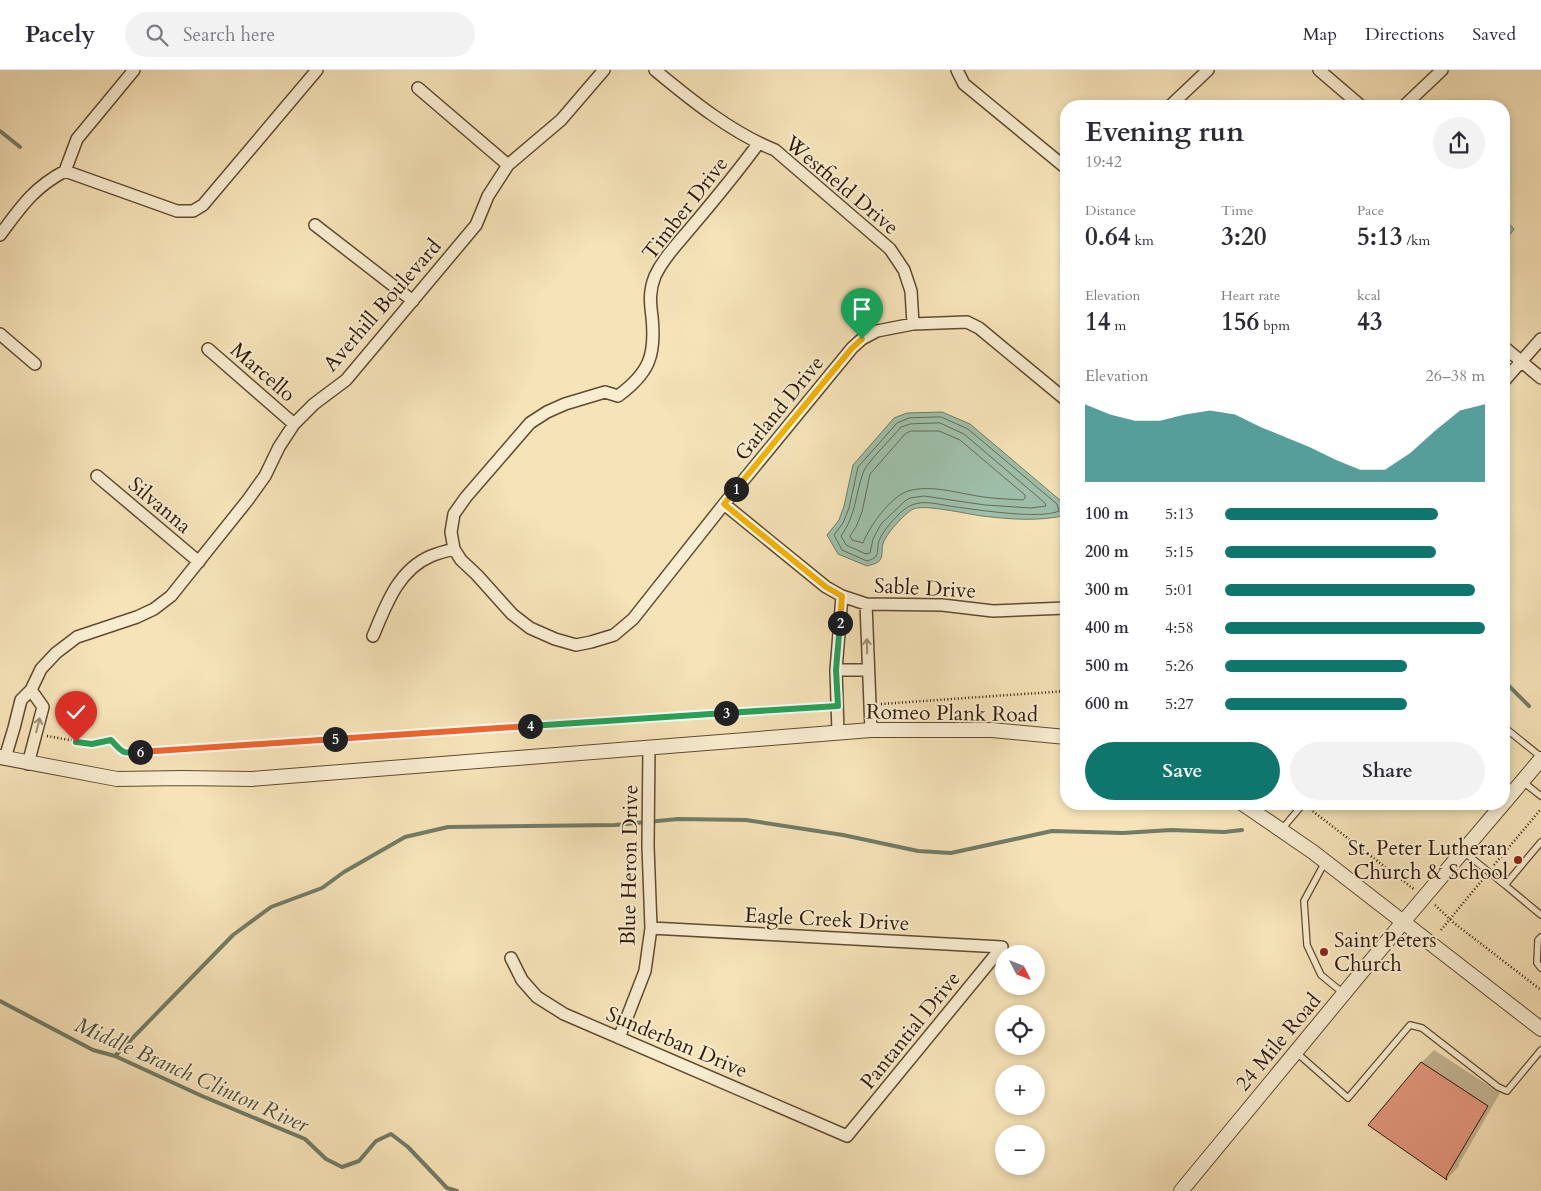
<!DOCTYPE html>
<meta charset="utf-8">
<style>
body{margin:0;font-family:Cardo,serif;background:#f2f2f3;color:#2b2b33;height:100vh;display:flex;flex-direction:column;font-size:19px;white-space:nowrap}
*{box-sizing:border-box;margin:0}
p{font-size:16px;color:#7c7c81}
.icon{flex:none;width:28px;height:28px;fill:none;stroke:currentColor;stroke-width:2;stroke-linecap:round;stroke-linejoin:round}
.map{position:relative;flex:1;overflow:hidden}
.drawer{position:absolute;left:1060px;top:30px;width:450px;height:710px;display:flex;flex-direction:column;background:#fff;border-radius:20px;box-shadow:0 2px 8px #0003}
.drawer>*{flex:none}
.needle{width:32px;rotate:132deg}
.tools{position:absolute;left:995px;top:875px;display:grid;gap:10px}
.tools a{display:grid;place-items:center;width:50px;height:50px;border-radius:50%;background:#fff;box-shadow:0 2px 8px #0003;font-size:25px}
.pin{position:absolute;display:grid;place-items:center;width:42px;height:42px;color:#fff;margin:-51px -21px;border-radius:50% 50% 50% 0;rotate:-45deg;box-shadow:0 0 5px #0007}
.pin .icon{rotate:45deg}
.km{position:absolute;width:25px;height:25px;margin:-12px;border-radius:50%;background:#222;color:#fff;font-size:14px;line-height:25px;text-align:center}
.round{display:grid;place-items:center;flex:none;width:52px;height:52px;border-radius:26px;background:#f2f2f3}
.overview{display:flex;align-items:center;justify-content:space-between;height:85px;padding:0 25px}
h1{font-size:28px;font-weight:700;line-height:38px}
.figures{display:grid;grid-template-columns:repeat(3,1fr);gap:8px;height:85px;padding:5px 25px}
.figures div{display:grid;align-content:center}
.figures b{font-size:25px;font-weight:700}
.figures small{font-size:14px;font-weight:400}
.figures p{font-size:14px}
.chart{height:140px;padding:10px 25px}
.chart p{display:flex;justify-content:space-between}
.chart svg{width:100%;height:90px;margin-top:5px;fill:#0f766e;opacity:.7}
.primary-button{display:flex;gap:10px;margin-top:auto;padding:10px 25px}
.primary-button a{flex:1;height:58px;border-radius:30px;background:#0f766e;color:#fff;font-size:20px;font-weight:700;line-height:58px;text-align:center}
.primary-button a+a{background:#f2f2f3;color:#2b2b33}
ul{padding:0 25px;list-style:none;font-size:16px}
li{display:grid;grid-template-columns:80px 60px 1fr;align-items:center;height:38px}
li i{height:12px;border-radius:6px;background:#0f766e}
header{display:flex;align-items:center;gap:30px;box-sizing:border-box;height:70px;padding:0 25px;background:#fff;border-bottom:1px solid #e1e1e2}
header strong{font-size:24px}
nav{display:flex;gap:28px;margin-inline-start:auto;font-size:18px}
.search{width:350px;height:45px;background:#f2f2f3;display:flex;align-items:center;gap:12px;box-sizing:border-box;padding:0 18px;border-radius:28px;color:#7c7c81;font-size:19px}
.map>svg:first-child{display:block}
.water{fill:#9ebfaa;stroke:#717c67}
.shadow{fill:#0003}
.lines{fill:none;stroke-linecap:round;stroke-linejoin:round}
.shore{stroke:#666b56;stroke-width:1}
.stream{stroke:#717c67;stroke-width:4}
.building{fill:#e3987e;stroke:#2e1702}
.service-casing{stroke:#604a30;stroke-width:8}
.minor-casing{stroke:#604a30;stroke-width:14}
.tertiary-casing{stroke:#604a30;stroke-width:16}
.path{stroke:#2e1702;stroke-width:2.5;stroke-dasharray:1 2.5;stroke-linecap:butt}
.service{stroke:#f9edd1;stroke-width:5.5}
.minor{stroke:#f9edd1;stroke-width:11}
.tertiary{stroke:#f9edd1;stroke-width:14}
.oneway{stroke:#9e8d74}
.split-1-casing{stroke:#fff;stroke-width:10}
.split-2-casing{stroke:#fff;stroke-width:10}
.split-3-casing{stroke:#fff;stroke-width:10}
.split-4-casing{stroke:#fff;stroke-width:10}
.split-5-casing{stroke:#fff;stroke-width:10}
.split-6-casing{stroke:#fff;stroke-width:10}
.split-7-casing{stroke:#fff;stroke-width:10}
.split-1{stroke:#f5b400;stroke-width:6}
.split-2{stroke:#f5b400;stroke-width:6}
.split-3{stroke:#22a559;stroke-width:6}
.split-4{stroke:#22a559;stroke-width:6}
.split-5{stroke:#f0652b;stroke-width:6}
.split-6{stroke:#f0652b;stroke-width:6}
.split-7{stroke:#22a559;stroke-width:6}
.poi-dot{fill:#8f2418;stroke:#f9edd1;stroke-width:2}
.labels{text-anchor:middle;stroke-width:4;stroke-linejoin:round;paint-order:stroke}
.street-label{font-size:21px;fill:#2e1702;stroke:#f9edd1}
.poi-label{font-size:21px;fill:#2e1702;stroke:#f9edd1;text-anchor:end}
.water-label{font-size:22px;font-style:italic;fill:#55523d;stroke:#f9edd1}
</style>
<header>
<strong>Pacely</strong>
<div class="search"><svg class="icon" aria-label="search" viewBox="0 0 24 24"><circle cx="10" cy="10" r="6"/><path d="M15 15l6 6"/></svg>Search here</div>
<nav><a>Map</a><a>Directions</a><a>Saved</a></nav>
</header>
<div class="map">
<svg width="1541" height="1121" viewBox="0 0 1541 1121">
<rect width="100%" height="100%" fill="#f6e3b8"/>
<filter id="stains"><feTurbulence type="fractalNoise" baseFrequency=".004" numOctaves="4"/><feColorMatrix values="0 0 0 0 .2 0 0 0 0 .09 0 0 0 0 .02 0 0 0 .5 -.17"/></filter>
<radialGradient id="worn" r=".72"><stop offset=".6" stop-color="#630" stop-opacity="0"/><stop offset="1" stop-color="#630" stop-opacity=".3"/></radialGradient>
<!-- water -->
<path class="water" d="M1504 148 1514 159 1504 173Z
M942 342 970 354 1061 431 1066 445C1040 452 1008 449 982 446 967 444 925 434 913 439 904 444 885 465 883 474 881 480 884 488 878 492 875 494 870 495 867 496L838 484 827 465 839 450 844 436 853 395 894 348 907 343Z"/>
<!-- shadow -->
<path class="shadow" d="M1434 980 1500 1023 1459 1094V1096L1447 1109 1370 1055 1421 993Z"/>
<g class="lines">
<!-- shore -->
<path class="shore" d="M941 347 968 359 1057 434 1059 441C1040 450 972 439 949 436 937 434 923 430 912 435 902 438 882 461 879 471 877 475 879 482 876 486 874 489 870 490 867 491L842 480 834 465 843 453 849 438 858 397 897 353 909 348Z
M940 353 964 364 1045 433 1046 436 1031 438 985 435 924 426 910 428 905 431 881 454 873 469 870 483 866 484 846 475 841 466C856 445 855 426 863 403 866 393 893 367 901 357L910 354Z
M911 361H939L960 370 1025 425V428L1023 430C1010 429 997 429 984 427 960 424 932 414 908 421 890 427 869 457 863 473L852 470 850 466 856 457 862 442 870 404 905 364Z"/>
<!-- stream -->
<path class="stream" d="M0 61 20 77
M1504 611 1529 636
M0 931 93 980 115 986 202 1026 305 1069 326 1089 342 1097 359 1091 376 1071 391 1064 408 1077 447 1118 457 1121
M115 986 233 865 271 837 322 818 344 802 405 767 448 757 615 755 678 749 746 750 843 765 918 781 951 783 1052 761 1123 763 1171 760 1224 762 1242 760"/>
</g>
<!-- building -->
<path class="building" d="M1421 992 1488 1036 1446 1107 1447 1110 1368 1055Z"/>
<g class="lines">
<defs>
<path id="service" d="M1504 657 1541 687
M1523 712 1541 726
M1282 759 1303 734
M1541 772 1505 815 1541 845
M1464 782 1505 815
M1325 792 1304 831 1307 875 1321 905 1343 923
M1541 867 1538 870 1537 893 1541 898
M1297 983 1348 1028 1410 955 1422 958 1498 1017 1507 1021 1541 980"/>
<path id="minor" d="M655 0C691 30 732 63 775 80L890 179 904 200 911 221 913 254
M957 0 964 14 1066 98
M1319 0 1361 36
M418 18 508 95
M1170 36 1208 0
M1404 36 1442 0
M758 74C738 101 716 128 694 154 680 171 664 187 655 206 649 221 650 232 652 247 656 286 649 303 618 326L605 322 565 334 547 342 530 353 466 427 454 444 451 462 454 479 461 490 477 505 512 544 530 558 555 569 576 575 591 572 614 565 633 549 724 434 852 278 862 269 877 261 913 254 967 252 979 258 1066 330
M65 101 77 69 134 0
M315 155 413 231
M0 165C21 137 33 118 65 101L177 141H193L203 135 317 0
M0 264 35 294
M1504 277 1541 308
M208 279 294 354
M1504 311 1541 269
M97 406 199 492
M724 434 826 517 842 526 866 534 942 535 993 541 1066 538
M866 534 871 660
M373 566C386 535 398 500 431 486 438 483 446 481 454 479
M836 600H867
M838 662 836 600 842 526
M5 688 14 658 21 630 31 620 41 599 56 583 77 567 137 547 154 539 171 526 247 431 265 406 279 377 294 354 314 334 346 310 476 155 488 126 508 95 561 50 604 0
M28 694 43 637 31 620
M651 858 1002 877
M511 888 522 910 537 927 564 944 847 1066 1002 877
M619 968 645 901 651 858 648 776 649 677"/>
<path id="tertiary" d="M0 687 117 709 182 708 252 709 871 660H992L1066 667
M1504 733 1541 689
M1243 734 1313 782 1541 959
M1181 1121 1403 852 1503 734"/>
</defs>
<!-- service casing -->
<use href="#service" class="service-casing"/>
<!-- minor casing -->
<use href="#minor" class="minor-casing"/>
<!-- tertiary casing -->
<use href="#tertiary" class="tertiary-casing"/>
<!-- path -->
<path class="path" d="M881 634 1066 621
M47 666 92 674 111 671 120 681 124 683 825 637
M1310 739 1415 820
M1494 795 1541 739
M1435 835 1454 853 1541 920
M1441 860 1483 809"/>
<!-- service -->
<use href="#service" class="service"/>
<!-- minor -->
<use href="#minor" class="minor"/>
<!-- tertiary -->
<use href="#tertiary" class="tertiary"/>
</g>
<!-- one-way arrows -->
<defs><path id="oneway-shaft" d="M-6 0H5M1.5-3L5.5 0L1.5 3" fill="none" stroke-width="1.6" stroke-linecap="round" stroke-linejoin="round" transform="scale(1.25)"/></defs>
<g class="oneway">
<use href="#oneway-shaft" transform="translate(867 576) rotate(-91)"/>
<use href="#oneway-shaft" transform="translate(38 655) rotate(-76)"/>
</g>
<g class="lines">
<defs>
<path id="split-1" d="M736 419 852 278 862 269"/>
<path id="split-2" d="M736 419 724 434 826 517 842 526 840 553"/>
<path id="split-3" d="M726 643 838 636 836 600 840 553"/>
<path id="split-4" d="M530 656 726 643"/>
<path id="split-5" d="M335 669 530 656"/>
<path id="split-6" d="M140 682 335 669"/>
<path id="split-7" d="M76 672 92 674 111 670C124 684 121 683 140 682"/>
</defs>
<!-- split-1 casing -->
<use href="#split-1" class="split-1-casing"/>
<!-- split-2 casing -->
<use href="#split-2" class="split-2-casing"/>
<!-- split-3 casing -->
<use href="#split-3" class="split-3-casing"/>
<!-- split-4 casing -->
<use href="#split-4" class="split-4-casing"/>
<!-- split-5 casing -->
<use href="#split-5" class="split-5-casing"/>
<!-- split-6 casing -->
<use href="#split-6" class="split-6-casing"/>
<!-- split-7 casing -->
<use href="#split-7" class="split-7-casing"/>
<!-- split-1 -->
<use href="#split-1" class="split-1"/>
<!-- split-2 -->
<use href="#split-2" class="split-2"/>
<!-- split-3 -->
<use href="#split-3" class="split-3"/>
<!-- split-4 -->
<use href="#split-4" class="split-4"/>
<!-- split-5 -->
<use href="#split-5" class="split-5"/>
<!-- split-6 -->
<use href="#split-6" class="split-6"/>
<!-- split-7 -->
<use href="#split-7" class="split-7"/>
</g>
<!-- markers -->
<g class="poi-dot">
<circle cx="1518" cy="790" r="5"/>
<circle cx="1324" cy="882" r="5"/>
</g>
<g class="labels">
<!-- street labels -->
<g class="street-label">
<text transform="translate(842 115) rotate(40)" y="7">Westfield Drive</text>
<text transform="translate(685 138) rotate(-52)" y="7">Timber Drive</text>
<text transform="translate(382 235) rotate(-49)" y="7">Averhill Boulevard</text>
<text transform="translate(263 302) rotate(41)" y="7">Marcello</text>
<text transform="translate(779 338) rotate(-51)" y="7">Garland Drive</text>
<text transform="translate(160 435) rotate(40)" y="7">Silvanna</text>
<text transform="translate(925 518) rotate(3)" y="7">Sable Drive</text>
<text transform="translate(952 643) rotate(1)" y="7">Romeo Plank Road</text>
<text transform="translate(629 795) rotate(-89)" y="7">Blue Heron Drive</text>
<text transform="translate(827 849) rotate(3)" y="7">Eagle Creek Drive</text>
<text transform="translate(910 960) rotate(-51)" y="7">Pantantial Drive</text>
<text transform="translate(677 972) rotate(23)" y="7">Sunderban Drive</text>
<text transform="translate(1278 972) rotate(-50)" y="7">24 Mile Road</text>
</g>
<!-- poi labels -->
<g class="poi-label">
<text x="1508" y="785">St. Peter Lutheran<tspan x="1508" dy="24">Church &amp; School</tspan></text>
<text x="1334" y="877" text-anchor="start">Saint Peters<tspan x="1334" dy="24">Church</tspan></text>
</g>
<!-- water labels -->
<g class="water-label">
<text transform="translate(192 1004) rotate(24)" y="8">Middle Branch Clinton River</text>
</g>
</g>
<rect width="100%" height="100%" filter="url(#stains)"/>
<rect width="100%" height="100%" fill="url(#worn)"/>
</svg>
<div class="tools">
<a><svg class="needle" viewBox="-14 -14 28 28"><path d="M0-13l5 13h-10z" fill="#e53935"/><path d="M0 13l5-13h-10z" fill="#7c7c81"/></svg></a>
<a><svg class="icon" aria-label="locate" viewBox="0 0 24 24"><circle cx="12" cy="12" r="6"/><path d="M12 2v4M12 18v4M2 12h4M18 12h4"/></svg></a>
<a>+</a>
<a>−</a>
</div>
<div class="pin" style="left:862px;top:269px;background:#1e9e55"><svg class="icon" aria-label="arrive" viewBox="0 0 24 24"><path d="M6 21V4h12l-3 4 3 4H6"/></svg></div>
<div class="pin" style="left:76px;top:672px;background:#d93025"><svg class="icon" aria-label="check" viewBox="0 0 24 24"><path d="M5 12l5 5 9-10"/></svg></div>
<b class="km" style="left:736px;top:419px">1</b>
<b class="km" style="left:840px;top:553px">2</b>
<b class="km" style="left:726px;top:643px">3</b>
<b class="km" style="left:530px;top:656px">4</b>
<b class="km" style="left:335px;top:669px">5</b>
<b class="km" style="left:140px;top:682px">6</b>
<section class="drawer">
<div class="overview"><div><h1>Evening run</h1><p>19:42</p></div><a class="round"><svg class="icon" aria-label="share" viewBox="0 0 24 24"><path d="M12 15V3M7 8l5-5 5 5M5 13v7h14v-7"/></svg></a></div>
<div class="figures">
<div><p>Distance</p><b>0.64<small> km</small></b></div>
<div><p>Time</p><b>3:20</b></div>
<div><p>Pace</p><b>5:13<small> /km</small></b></div>
</div>
<div class="figures">
<div><p>Elevation</p><b>14<small> m</small></b></div>
<div><p>Heart rate</p><b>156<small> bpm</small></b></div>
<div><p>kcal</p><b>43</b></div>
</div>
<div class="chart"><p><span>Elevation</span>26–38 m</p>
<svg viewBox="0 0 160 44" preserveAspectRatio="none"><path d="M0 44V6L10 11L20 14L30 14L40 11L50 9L60 11L70 17L80 22L90 27L100 33L110 38L120 38L130 30L140 19L150 9L160 6V44z"/></svg>
</div>
<ul>
<li><b>100 m</b>5:13<i style="width:82%"></i></li>
<li><b>200 m</b>5:15<i style="width:81%"></i></li>
<li><b>300 m</b>5:01<i style="width:96%"></i></li>
<li><b>400 m</b>4:58<i style="width:100%"></i></li>
<li><b>500 m</b>5:26<i style="width:70%"></i></li>
<li><b>600 m</b>5:27<i style="width:70%"></i></li>
</ul>
<div class="primary-button"><a>Save</a><a>Share</a></div>
</section>
</div>
